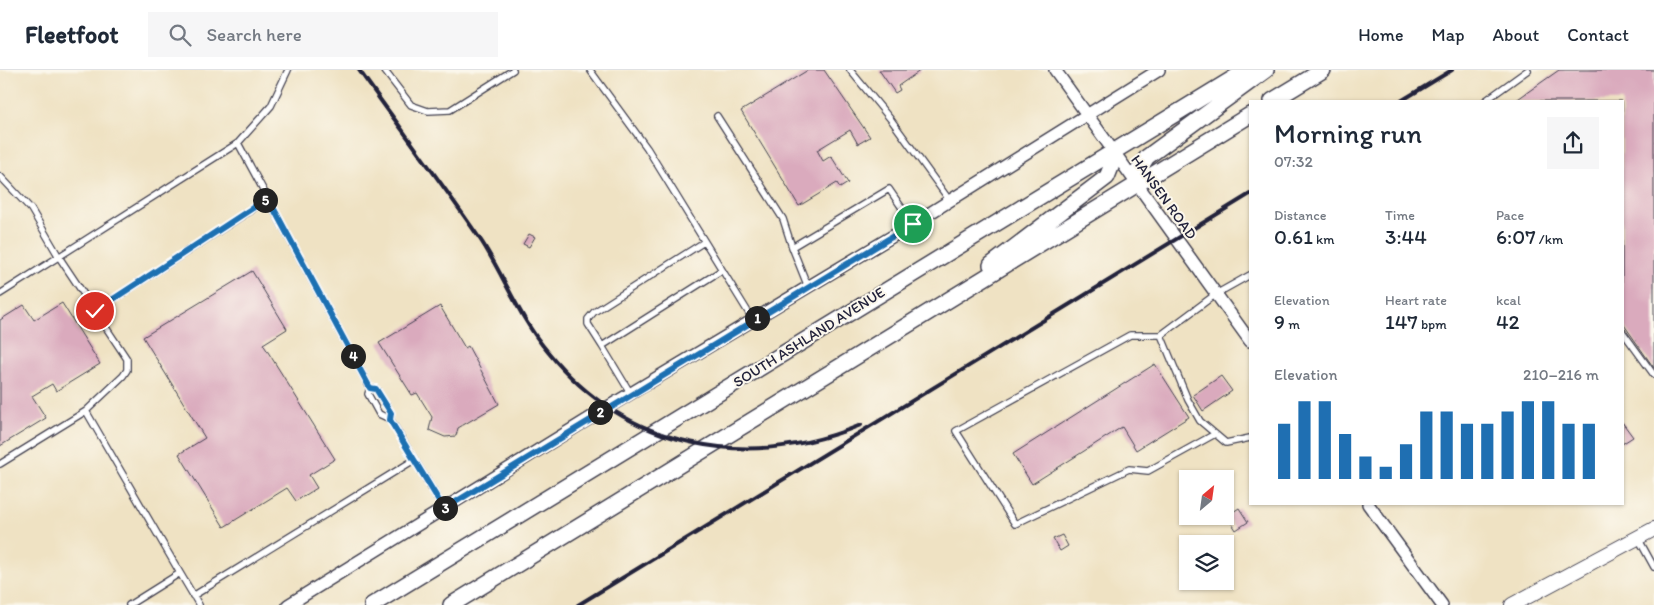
<!DOCTYPE html>
<meta charset="utf-8">
<style>
body{margin:0;font-family:Itim,sans-serif;background:#f6f6f7;color:#1f2937;height:100vh;display:flex;flex-direction:column;font-size:19px;white-space:nowrap}
*{box-sizing:border-box;margin:0}
p{font-size:16px;color:#747a83}
.icon{flex:none;width:28px;height:28px;fill:none;stroke:currentColor;stroke-width:2;stroke-linecap:round;stroke-linejoin:round}
.map{position:relative;flex:1;overflow:hidden}
.drawer{position:absolute;left:1249px;top:30px;width:375px;height:405px;display:flex;flex-direction:column;background:#fff;border-radius:0px;box-shadow:0 1px 4px #0004}
.drawer>*{flex:none}
.needle{width:32px;rotate:29deg}
.buttons{position:absolute;left:1179px;top:400px;display:grid;gap:10px}
.buttons a{display:grid;place-items:center;width:55px;height:55px;border-radius:0px;background:#fff;box-shadow:0 1px 4px #0004;font-size:25px}
.pin{position:absolute;display:grid;place-items:center;width:42px;height:42px;color:#fff;margin:-21px;border:2px solid #fff;border-radius:50%;box-shadow:0 1px 5px #0007}
.km{position:absolute;width:25px;height:25px;margin:-12px;border-radius:50%;background:#222;color:#fff;font-size:14px;line-height:25px;text-align:center}
.round{display:grid;place-items:center;flex:none;width:52px;height:52px;border-radius:0px;background:#f6f6f7}
.overview{display:flex;align-items:center;justify-content:space-between;height:85px;padding:0 25px}
h1{font-size:28px;font-weight:600;line-height:38px}
.metrics{display:grid;grid-template-columns:repeat(3,1fr);gap:8px;height:85px;padding:5px 25px}
.metrics div{display:grid;align-content:center}
.metrics b{font-size:21px;font-weight:600}
.metrics small{font-size:14px;font-weight:400}
.metrics p{font-size:14px}
.chart{height:140px;padding:10px 25px}
.chart p{display:flex;justify-content:space-between}
.chart svg{width:100%;height:90px;margin-top:5px;stroke:#1f6fb2;stroke-width:6}
header{display:flex;align-items:center;gap:30px;box-sizing:border-box;height:70px;padding:0 25px;background:#fff;border-bottom:1px solid #e0e1e3}
header strong{font-size:24px}
nav{display:flex;gap:28px;margin-inline-start:auto;font-size:18px}
.search{width:350px;height:45px;background:#f6f6f7;display:flex;align-items:center;gap:12px;box-sizing:border-box;padding:0 18px;border-radius:0px;color:#747a83;font-size:19px}
.map>svg:first-child{display:block}
.building{fill:#daaabd}
.lines{fill:none;stroke-linecap:round;stroke-linejoin:round}
.service-casing{stroke:#413f4f;stroke-width:8}
.minor-casing{stroke:#413f4f;stroke-width:14}
.tertiary-casing{stroke:#413f4f;stroke-width:16}
.secondary-casing{stroke:#413f4f;stroke-width:18}
.service{stroke:#fff;stroke-width:5.5}
.minor{stroke:#fff;stroke-width:11}
.tertiary{stroke:#fff;stroke-width:14}
.secondary{stroke:#fff;stroke-width:15}
.rail{stroke:#22223b;stroke-width:4}
.route-casing{stroke:#fff;stroke-width:10}
.route{stroke:#1f6fb2;stroke-width:6}
.labels{text-anchor:middle;stroke-width:4;stroke-linejoin:round;paint-order:stroke}
.street-label{font-size:15px;fill:#22223b;stroke:#fbf7ec}
</style>
<header>
<strong>Fleetfoot</strong>
<div class="search"><svg class="icon" aria-label="search" viewBox="0 0 24 24"><circle cx="10" cy="10" r="6"/><path d="M15 15l6 6"/></svg>Search here</div>
<nav><a>Home</a><a>Map</a><a>About</a><a>Contact</a></nav>
</header>
<div class="map">
<svg width="1654" height="535" viewBox="0 0 1654 535">
<rect width="100%" height="100%" fill="#fbf7ec"/>
<filter id="ink" filterUnits="userSpaceOnUse"><feTurbulence type="fractalNoise" baseFrequency=".02" numOctaves="2"/><feDisplacementMap in="SourceGraphic" scale="10" xChannelSelector="R" yChannelSelector="G"/><feConvolveMatrix kernelMatrix="1 2 1 2 8 2 1 2 1" color-interpolation-filters="sRGB"/></filter>
<filter id="wash" filterUnits="userSpaceOnUse"><feTurbulence type="fractalNoise" baseFrequency=".0096" numOctaves="4" result="noise"/><feDisplacementMap in="SourceGraphic" scale="20" xChannelSelector="R" yChannelSelector="G"/><feGaussianBlur stdDeviation="1.12" result="paint"/><feColorMatrix in="noise" values="0 0 0 0 0 0 0 0 0 0 0 0 0 0 0 0 0 1.4 0 .05"/><feComposite in="paint" operator="in"/></filter>
<g filter="url(#wash)">
<rect width="100%" height="100%" fill="#efe2c3"/>
<g id="blocks">
<!-- building -->
<path class="building" d="M808 0H824L870 67 858 74 850 60 817 80 823 91 831 86 848 113 840 118 837 113 799 136 741 41Z
M879 0H921L898 16 900 20 895 23Z
M1559 0H1654V298L1622 252V31H1515Z
M529 164 535 167 529 177 523 174Z
M252 201 287 259 263 274 335 389 309 405 317 418 296 431 287 418 224 457 179 384 205 368 143 267Z
M62 233 100 294 56 321 52 314 32 326 46 348 0 376V250L24 235 34 250Z
M440 236 465 278 468 276 499 334 458 358 456 366 445 367 429 360 432 347 417 323 412 325 379 273Z
M1155 294 1189 347 1136 380 1122 357 1032 414 1013 384Z
M1221 306 1232 321 1203 341 1193 325Z
M1622 352 1633 367 1622 374Z
M1239 438 1248 452 1236 460 1227 446Z
M1062 465 1068 476 1060 481 1053 469Z"/>
</g>
</g>
<g filter="url(#ink)">
<use href="#blocks" fill-opacity="0" stroke="#413f4f" stroke-width="1"/>
<g class="lines">
<defs>
<path id="service" d="M288 0 271 36 238 73 370 318
M384 0 411 35 428 41 450 40 513 0
M590 0 647 78 753 250
M850 0 892 51 950 131
M1485 31 1528 0
M717 46 783 149 792 177 808 217
M0 106 31 139 59 187 127 289V300L123 306 86 341
M792 177 889 119 913 154
M1250 205 1216 224 1161 265 1188 330 1200 351 1226 373 1250 368
M0 224 238 73
M95 241 268 129
M1622 261 1654 305
M1161 265H1130L956 361 1015 454 1129 399 1148 401 1215 364
M602 276 588 254V249L594 242 704 172
M631 324 602 276 722 200
M390 349 379 344 368 324 370 318 376 319 391 343 390 349 444 439
M0 394 86 341 180 503 129 535
M1638 468 1654 497
M180 503 199 535
M193 526 414 390"/>
<path id="minor" d="M1055 0 1250 271
M1368 434 1442 535
M288 535 608 337 898 163 1159 0"/>
<path id="tertiary" d="M1512 535 1654 459"/>
<path id="secondary" d="M1272 31 1323 0
M1136 115 1138 101 1147 87 1266 0
M991 195 1107 107 1113 92V81
M372 535 1247 0
M451 535 1250 45"/>
</defs>
<!-- service casing -->
<use href="#service" class="service-casing"/>
<!-- minor casing -->
<use href="#minor" class="minor-casing"/>
<!-- tertiary casing -->
<use href="#tertiary" class="tertiary-casing"/>
<!-- secondary casing -->
<use href="#secondary" class="secondary-casing"/>
<!-- service -->
<use href="#service" class="service"/>
<!-- minor -->
<use href="#minor" class="minor"/>
<!-- tertiary -->
<use href="#tertiary" class="tertiary"/>
<!-- secondary -->
<use href="#secondary" class="secondary"/>
<!-- rail -->
<path class="rail" d="M359 0C400 58 443 114 482 172 505 208 520 249 548 282 628 380 747 401 861 355
M1401 31 1452 0
M578 535 1250 124"/>
</g>
</g>
<g class="lines" filter="url(#ink)">
<defs>
<path id="route" d="M95 241 268 128 370 318 376 319 391 343 390 350 444 439 913 154"/>
</defs>
<!-- route casing -->
<use href="#route" class="route-casing"/>
<!-- route -->
<use href="#route" class="route"/>
</g>
<g class="labels">
<!-- street labels -->
<g class="street-label">
<text transform="translate(1164 127) rotate(54)" y="5">HANSEN ROAD</text>
<text transform="translate(809 267) rotate(-32)" y="5">SOUTH ASHLAND AVENUE</text>
</g>
</g>
</svg>
<div class="buttons">
<a><svg class="needle" viewBox="-14 -14 28 28"><path d="M0-13l5 13h-10z" fill="#e53935"/><path d="M0 13l5-13h-10z" fill="#747a83"/></svg></a>
<a><svg class="icon" aria-label="layers" viewBox="0 0 24 24"><path d="M12 4l9 5-9 5-9-5zM3 14l9 5 9-5"/></svg></a>
</div>
<div class="pin" style="left:913px;top:154px;background:#1e9e55"><svg class="icon" aria-label="arrive" viewBox="0 0 24 24"><path d="M6 21V4h12l-3 4 3 4H6"/></svg></div>
<div class="pin" style="left:95px;top:241px;background:#d93025"><svg class="icon" aria-label="check" viewBox="0 0 24 24"><path d="M5 12l5 5 9-10"/></svg></div>
<b class="km" style="left:757px;top:248px">1</b>
<b class="km" style="left:600px;top:342px">2</b>
<b class="km" style="left:445px;top:438px">3</b>
<b class="km" style="left:353px;top:286px">4</b>
<b class="km" style="left:265px;top:130px">5</b>
<section class="drawer">
<div class="overview"><div><h1>Morning run</h1><p>07:32</p></div><a class="round"><svg class="icon" aria-label="share" viewBox="0 0 24 24"><path d="M12 15V3M7 8l5-5 5 5M5 13v7h14v-7"/></svg></a></div>
<div class="metrics">
<div><p>Distance</p><b>0.61<small> km</small></b></div>
<div><p>Time</p><b>3:44</b></div>
<div><p>Pace</p><b>6:07<small> /km</small></b></div>
</div>
<div class="metrics">
<div><p>Elevation</p><b>9<small> m</small></b></div>
<div><p>Heart rate</p><b>147<small> bpm</small></b></div>
<div><p>kcal</p><b>42</b></div>
</div>
<div class="chart"><p><span>Elevation</span>210–216 m</p>
<svg viewBox="0 0 160 44" preserveAspectRatio="none"><path d="M5 44V17M15 44V6M25 44V6M35 44V22M45 44V33M55 44V38M65 44V27M75 44V11M85 44V11M95 44V17M105 44V17M115 44V11M125 44V6M135 44V6M145 44V17M155 44V17"/></svg>
</div>
</section>
</div>
